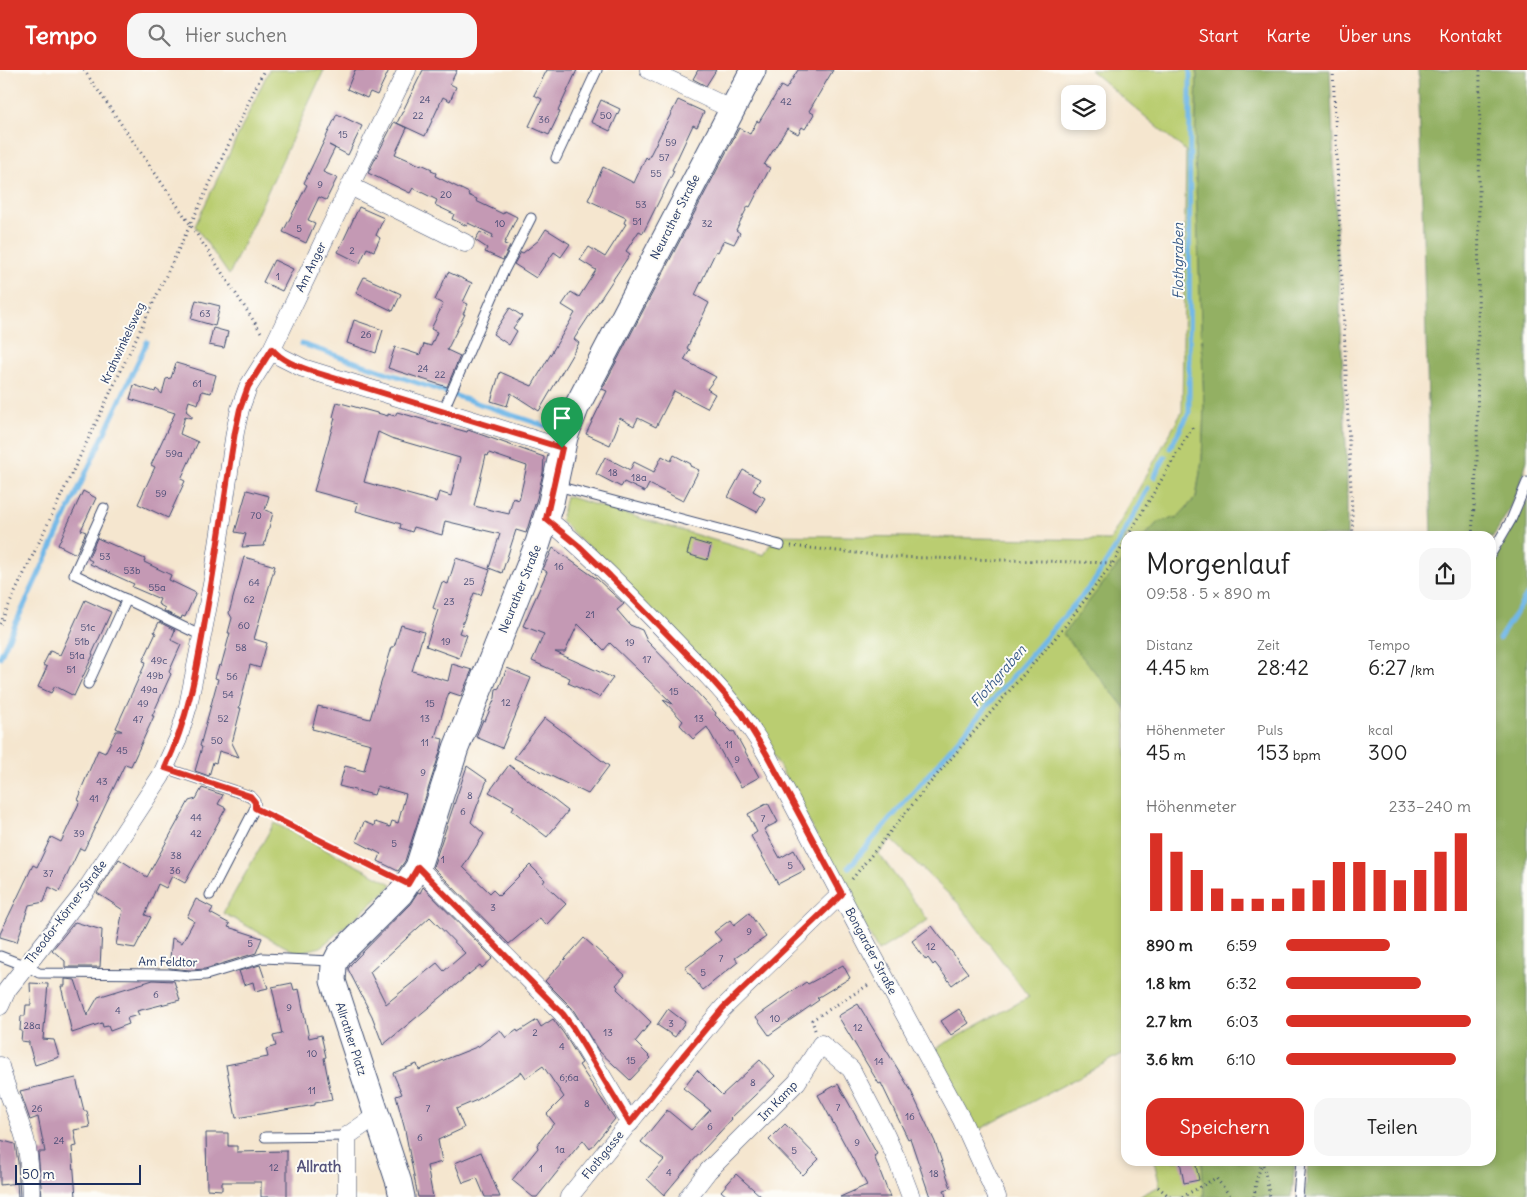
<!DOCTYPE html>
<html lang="de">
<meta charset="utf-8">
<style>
body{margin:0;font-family:Delius,sans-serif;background:#f6f6f6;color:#222;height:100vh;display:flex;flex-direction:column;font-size:19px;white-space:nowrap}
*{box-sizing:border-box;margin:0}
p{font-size:16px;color:#767676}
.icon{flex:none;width:28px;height:28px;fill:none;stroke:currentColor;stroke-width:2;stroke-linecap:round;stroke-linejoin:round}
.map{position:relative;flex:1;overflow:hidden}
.sheet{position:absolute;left:1121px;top:461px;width:375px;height:635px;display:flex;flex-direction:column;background:#fff;border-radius:15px;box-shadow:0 2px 8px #0003}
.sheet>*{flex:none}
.buttons{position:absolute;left:1061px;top:15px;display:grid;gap:10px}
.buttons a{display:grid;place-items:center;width:45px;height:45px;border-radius:10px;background:#fff;box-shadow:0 2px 8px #0003;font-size:25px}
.scale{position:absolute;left:15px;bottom:12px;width:126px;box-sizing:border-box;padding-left:5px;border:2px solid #1b2f5e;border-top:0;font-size:14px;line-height:18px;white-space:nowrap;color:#1b2f5e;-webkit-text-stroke:4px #fdfcf7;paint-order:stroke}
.pin{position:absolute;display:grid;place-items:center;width:42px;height:42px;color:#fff;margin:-51px -21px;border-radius:50% 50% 50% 0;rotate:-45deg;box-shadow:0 0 5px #0007}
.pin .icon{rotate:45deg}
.round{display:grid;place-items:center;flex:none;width:52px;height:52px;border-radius:15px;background:#f6f6f6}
.overview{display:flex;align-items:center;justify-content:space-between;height:85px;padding:0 25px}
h1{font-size:28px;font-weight:600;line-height:38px}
.metrics{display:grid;grid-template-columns:repeat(3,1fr);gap:8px;height:85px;padding:5px 25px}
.metrics div{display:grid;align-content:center}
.metrics b{font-size:21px;font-weight:600}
.metrics small{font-size:14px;font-weight:400}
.metrics p{font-size:14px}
.chart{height:140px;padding:10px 25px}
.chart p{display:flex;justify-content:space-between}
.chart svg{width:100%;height:90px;margin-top:5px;stroke:#d93025;stroke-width:6}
.primary-button{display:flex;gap:10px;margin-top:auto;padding:10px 25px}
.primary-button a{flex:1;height:58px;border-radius:15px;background:#d93025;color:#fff;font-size:20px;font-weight:600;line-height:58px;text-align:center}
.primary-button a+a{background:#f6f6f6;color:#222}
ul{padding:0 25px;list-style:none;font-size:16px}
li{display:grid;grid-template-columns:80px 60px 1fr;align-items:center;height:38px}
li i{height:12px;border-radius:6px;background:#d93025}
header{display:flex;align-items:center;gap:30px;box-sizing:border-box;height:70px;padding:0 25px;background:#d93025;color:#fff}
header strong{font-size:24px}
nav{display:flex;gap:28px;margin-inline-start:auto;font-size:18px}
.search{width:350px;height:45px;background:#f6f6f6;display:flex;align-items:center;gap:12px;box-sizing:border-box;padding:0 18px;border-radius:15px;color:#767676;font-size:19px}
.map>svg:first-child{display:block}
.green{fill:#bacd71;stroke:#6a7e68}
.forest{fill:#93b063;stroke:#577060}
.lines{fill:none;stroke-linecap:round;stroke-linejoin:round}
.stream{stroke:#71b8e8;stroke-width:5}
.building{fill:#c499b4;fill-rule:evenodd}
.lane-casing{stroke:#3c4a6f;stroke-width:11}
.street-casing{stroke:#3c4a6f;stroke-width:19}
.secondary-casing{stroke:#3c4a6f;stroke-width:27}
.path{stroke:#3c4a6f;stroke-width:3;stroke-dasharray:1 4;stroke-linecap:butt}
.lane{stroke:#fff;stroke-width:9}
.street{stroke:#fff;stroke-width:18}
.secondary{stroke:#fff;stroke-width:25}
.route-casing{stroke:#fff;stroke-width:10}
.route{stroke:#d93025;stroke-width:6}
.labels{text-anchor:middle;stroke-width:4;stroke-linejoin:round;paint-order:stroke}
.number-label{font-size:10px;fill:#454a74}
.street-label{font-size:12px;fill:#1b2f5e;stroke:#fdfcf7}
.water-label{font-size:14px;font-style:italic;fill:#355887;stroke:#fdfcf7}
.quarter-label{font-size:15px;font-weight:bold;fill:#56547c;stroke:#fdfcf7}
</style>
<header>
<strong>Tempo</strong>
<div class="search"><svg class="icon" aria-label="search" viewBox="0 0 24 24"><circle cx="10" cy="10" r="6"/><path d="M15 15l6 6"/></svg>Hier suchen</div>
<nav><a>Start</a><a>Karte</a><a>Über uns</a><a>Kontakt</a></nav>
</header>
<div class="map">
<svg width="1527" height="1127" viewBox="0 0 1527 1127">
<rect width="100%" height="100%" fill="#fdfcf7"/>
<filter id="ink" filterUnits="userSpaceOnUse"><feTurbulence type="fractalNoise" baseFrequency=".02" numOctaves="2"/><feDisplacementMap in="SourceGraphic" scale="10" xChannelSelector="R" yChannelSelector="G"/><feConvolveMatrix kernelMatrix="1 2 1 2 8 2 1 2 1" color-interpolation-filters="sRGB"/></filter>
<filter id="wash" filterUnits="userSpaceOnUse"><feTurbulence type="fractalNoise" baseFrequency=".0096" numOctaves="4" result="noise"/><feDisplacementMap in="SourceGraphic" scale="20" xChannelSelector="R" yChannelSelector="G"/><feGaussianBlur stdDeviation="1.12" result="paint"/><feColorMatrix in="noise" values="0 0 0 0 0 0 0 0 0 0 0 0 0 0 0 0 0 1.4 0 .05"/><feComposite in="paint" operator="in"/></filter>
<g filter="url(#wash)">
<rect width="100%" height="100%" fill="#f5e6cf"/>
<!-- green -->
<path class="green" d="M269 0H324L229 205 195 156Z
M1090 0H1197L1195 85 1204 336 1202 390 1196 427 1178 447 1158 452 1145 466H1126V486C1104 511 1085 538 1064 564L1126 639V991L1124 983 973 1063 931 981 1029 927 959 834 891 769 879 784 928 850 878 881 759 658 561 450 566 426 764 485 775 465 1110 470 1182 342 1186 81Z
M274 753 392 814 385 822 321 877 297 883 223 843Z
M1154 1091H1202L1204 1127H1138L1160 1116Z"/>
<!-- forest -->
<path class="forest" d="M1197 0H1330L1347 400V466H1145L1158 452 1178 447 1196 427 1202 390 1204 336 1195 85Z
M1418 0H1527V390C1520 418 1508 446 1491 469V466H1432Z
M1527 430V1127H1305L1308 1091H1491V497Z
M1126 486V639L1063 564C1084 538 1104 511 1126 486Z
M1202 1091H1295L1292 1127H1204Z"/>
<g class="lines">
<!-- stream -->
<path class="stream" d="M302 274 548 357
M1170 378 1189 343 1190 0
M1154 407 1165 387
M1499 569 1527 525
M0 587 147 272
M849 797 1093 513 1119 472 1148 418"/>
</g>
<g id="blocks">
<!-- building -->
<path class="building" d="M355 0H389L377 25 370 22 367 28 347 19Z
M423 0H457L450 14 456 17 450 31 443 27 425 66 397 53Z
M547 0H577L558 41 560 42 549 65 529 56 542 29 534 25Z
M698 0H716L706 16 693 9Z
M798 0H833L809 41 814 44 805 59 802 57 798 64 787 58 774 79 764 95 770 98 750 137 748 136 736 160 740 163 734 174 724 170 718 182 716 181 695 225 709 233 687 278 690 280 684 290 716 307 707 319 715 324 707 338 674 321 656 357 638 348 634 356 620 348 617 358 610 375 586 364 607 321 602 319 739 58 750 64 757 51 759 52 781 16 786 19Z
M601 30 620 39 610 61 591 52Z
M678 30 704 42 697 57 693 55 672 100 674 101 643 163 639 161 626 181 630 184 574 269 579 273 539 341 511 323 507 336 491 331 500 302 532 316 575 243 562 235 571 222 579 227 596 200 580 190 589 177 605 187 626 154 624 153 626 148 588 130 603 97 634 113 646 87 648 89Z
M337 44 362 56 348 85 329 75 335 78 323 102 337 108 326 130 319 127 308 150 315 153 306 173 283 162 307 115 304 113Z
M394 52 407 58 395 84 420 95 421 94 432 99 431 101 436 103 435 106 469 123 468 125 477 129 476 131 503 144 505 141 517 147 504 174 510 176 503 190 485 182 487 178 475 170 480 162 492 168 493 165 468 153 467 156 452 149 454 144 435 135 437 130 413 118 410 123 368 103Z
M359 137 384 148 376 165 380 168 374 181 367 178 360 193 338 182Z
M546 159 570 174 561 187 554 182 536 208 514 194 521 182 523 183 539 170Z
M274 190 293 199 282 221 263 212Z
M448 202 472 213 463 232 468 234 463 244H465L447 280 460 286 447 317 388 298 395 277 420 285 424 274 431 276 437 262 431 259 443 234 435 230Z
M364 207 401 224 393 241 356 223Z
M196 230 220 236 215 256 191 249Z
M510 238 522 246 513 258 517 261 509 275 493 264Z
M354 250 383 260 376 283 347 273Z
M213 258 228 262 224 278 209 275Z
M176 293 216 305 211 323 202 321 198 334 189 331 186 341 192 346V348L185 346 180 364 198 372 181 409 185 411 168 448 138 434 155 397 151 395 175 343 130 329 134 315 155 322 156 319 162 324 166 309 171 308Z
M337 332 388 346V344L395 346 397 342 467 362 468 360 544 387 543 403 537 428 526 463 516 460 502 503 489 498 500 464 445 451 442 465 414 457 412 462 400 458 401 454 356 441 358 433 314 421 335 348 333 347ZM378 362 391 368 460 388 451 426 439 422 436 432 364 412ZM489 383 527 396 519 430 513 428 509 444 474 436 486 385 488 386Z
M674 385 691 394 690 396 699 400 683 431 649 414 645 422 624 412 621 417 596 404 605 387 630 400 634 392 654 402 662 386 671 391Z
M743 400 760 409 753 421 765 428 757 442 728 427Z
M247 420 269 426 265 440 273 443 264 476 242 477 246 464 235 462Z
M83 421 96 428 81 460 86 462 76 484 58 475Z
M97 468 145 489 144 492 171 505 169 510 196 523 185 547 182 546 181 549 164 541 165 538 158 534 160 529 132 517 134 514 90 494 92 491 88 489Z
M691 470 711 476 707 490 687 484Z
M553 478 597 509 624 534 617 540 630 555 642 560 647 571 690 615 716 643 715 645 732 662 734 661 759 707 741 717 707 657 693 669 680 655 683 651 663 630 673 634 610 573 604 580 578 554 565 582H555L613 608 599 627 568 613 570 608 532 591 544 564 523 556 547 502 543 499Z
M244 487 275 496 254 569 267 573 260 598 250 595 239 638H241L232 673 239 687 219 681 216 693 213 692 209 706 195 701 202 677 200 676 218 609 215 608 219 595 221 596 230 563H228L232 548 229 543Z
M456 488 490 500 481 525 474 523 459 563 467 565 459 588 426 576 438 540 433 538 442 512 448 514Z
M85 530 111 542 92 584 93 585 74 626 55 616 51 623 38 617 47 597 43 595 50 581 60 585Z
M159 552 175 560 171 570 181 575 169 602 171 604 152 646H154L131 696 125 694 84 780 80 778 59 822 49 817 44 832 29 835 17 872 0 867V864L33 795 37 797 51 767 61 772 80 731 78 730 81 723 80 722 98 680 105 683 116 661H122L116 658 146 592 143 591 156 563 154 562Z
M401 555 424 562 412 601 448 611 452 594 472 600 461 626 449 622 435 667 443 669 441 679 405 791 398 801 378 791 381 784 356 771 364 752 374 756 375 752 390 757 392 751 398 753 406 724 377 716 374 725 339 716 345 696 364 701 371 674 312 659 318 636 370 649 392 577H394Z
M507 598 531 608 502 678 476 667 483 650 485 651 495 628 496 619 499 618Z
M545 648 609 696 588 724 514 688Z
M509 695 568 741 547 767 512 740 514 736 489 722Z
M467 696 487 710 471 752 484 764 463 797 490 823 493 820 499 826 530 795 545 810 543 813 566 834 546 855 540 848 509 874 433 797Z
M202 718 223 725 218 734 226 738 185 813 172 806 166 818 158 814 145 845 151 847 135 878 116 875 123 840 97 823 119 789 147 807 189 731 196 729Z
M768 733 778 752 764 759 780 788 794 780 805 800 778 814 751 766 757 762 748 744Z
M423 817 493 888 482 898 480 895 383 975 372 946 348 899 351 894 410 834 418 822 420 823ZM430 847 465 883 444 901 437 893 386 934 370 902Z
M196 829 213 838 210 843 230 854 228 857 262 868 256 883 205 899 190 900 169 898 172 868 182 873 194 851 187 847Z
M749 843 766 867 735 888 738 892 703 920 685 898 721 870 714 862 730 850 734 855Z
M75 852 102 860 100 897H65V891L52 880Z
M932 856 968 903 952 915 935 893 933 895 928 888 926 890 912 871Z
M584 868 625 905 616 915 618 917 617 919 651 952 635 972 651 988 630 1010 598 980 572 938 545 911Z
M260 895 268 918 255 921 253 912 244 915 239 901Z
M843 895 850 908 817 928 819 930 769 965 756 947 806 912 808 914Z
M65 909 75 910 87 946 98 927 153 910 174 911 180 930 137 941 139 945 127 948 129 954 110 961 108 956 103 957 102 953 72 963 61 916H65Z
M30 913 48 914 43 969 54 970 59 987 35 995 29 975V972L21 971 22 961H20L21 946H25L26 935H31Z
M292 913 294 920 299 919 309 968 321 965 326 987 324 988 332 1030 315 1033V1035L236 1048 226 995 268 987 266 979 276 976 273 966 282 964 272 917Z
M858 934 910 1019 935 1072 951 1118 944 1120 946 1127H930L910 1068 908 1069 881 1013 879 1014 838 946Z
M668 939 685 952 675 967 657 955Z
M959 939 969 953 951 965 941 951Z
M553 949 564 964 582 993 579 995 615 1049 590 1079 583 1070 537 1127H533L512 1110 538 1078 537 1075 554 1053 547 1044 564 1027 543 996 526 1008 522 1002 477 1030 456 1039 464 1058 438 1070 442 1092 427 1096 433 1127H418L405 1060 396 1026 402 1024 393 1003 417 994 419 1000 479 976 500 960 506 968 517 960 518 962 537 950 541 957Z
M760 990 775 1006 731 1048 732 1049 690 1094 664 1125 647 1109 664 1090 641 1072 667 1040 691 1060 710 1040 683 1018 697 1000 722 1025Z
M76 1008 84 1041H87L90 1057 74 1060 77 1076 72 1077 76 1127H42L38 1082H45L38 1047 30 1050 20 1021Z
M838 1014 877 1084 874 1086 890 1127H840L867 1115 818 1025Z
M785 1054 819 1089 803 1105 769 1070Z
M206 1063H228V1076H237V1082L287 1081V1127H261V1112H222V1120L207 1119Z
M0 1070 15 1074 18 1092 20 1127H18L17 1113 0 1115Z
M481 1082 500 1127H485L477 1108 463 1113 455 1093Z
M1180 1091H1195L1199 1110 1184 1113Z
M736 1104 762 1127H728L721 1121Z"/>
</g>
</g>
<g filter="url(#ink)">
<use href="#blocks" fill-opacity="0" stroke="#3c4a6f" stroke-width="1"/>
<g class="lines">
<defs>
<path id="lane" d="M556 88 597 0
M443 341 504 201 531 148
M557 416 780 475
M104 438 74 504 202 566
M1491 484 1511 450 1527 412
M88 614 127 529
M165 698 250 726 255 732V738L210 825
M0 886 26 896 39 903 169 904 190 906 206 905 262 888 333 891
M265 1067 347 1066
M1298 1127 1301 1091"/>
<path id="street" d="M407 0 350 116 465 173
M649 0 731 39
M272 279 281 287 303 298 562 378
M547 449C588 482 625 520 662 558 701 599 738 633 766 683L872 884 962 1050 997 1127
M418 797 563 944 573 958 630 1053
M0 936 7 920 86 820 161 706 178 669 188 636 202 566 213 509 235 362 240 339 248 317 272 279 350 116
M0 996C6 1021 18 1044 25 1069 30 1088 30 1108 31 1127
M347 1127V1066L376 1046
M569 1127 683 986 723 938 841 824
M688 1127 708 1101 797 1012 821 974 851 999 886 1066 897 1090 911 1127"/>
<path id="secondary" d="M402 1127 399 1113 333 911 334 895 339 885 400 824 418 797 456 678 538 473 551 432 565 367 576 338 753 0"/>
</defs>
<!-- lane casing -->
<use href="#lane" class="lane-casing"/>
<!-- street casing -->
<use href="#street" class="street-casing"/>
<!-- secondary casing -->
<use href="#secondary" class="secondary-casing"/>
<!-- path -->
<path class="path" d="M84 0 190 154 261 262
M1333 0 1353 466
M1128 466 1194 355
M1472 466 1477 392 1480 0
M791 476 894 487 1113 493
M0 554 264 0
M265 743 390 804
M852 809 929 714 1062 560 1113 493 1126 470
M815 960 812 950 870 914
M1158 1117 1170 1127
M1182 1127 1216 1108 1231 1127
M1254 1127 1256 1112 1261 1095H1263L1264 1098 1270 1127"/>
<!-- lane -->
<use href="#lane" class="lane"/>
<!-- street -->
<use href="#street" class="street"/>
<!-- secondary -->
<use href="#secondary" class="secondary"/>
</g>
</g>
<g class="lines" filter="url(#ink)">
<defs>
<path id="route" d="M272 279C282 291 297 296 311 301L562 378 546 449 579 476 610 506 714 612 742 644 766 683 842 824 723 938 683 986 630 1053 573 958 563 944 418 797 408 814 255 738V732L250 726 165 698C188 650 197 598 206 545 217 484 225 423 235 362L240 339 248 317Z"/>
</defs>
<!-- route casing -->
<use href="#route" class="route-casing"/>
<!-- route -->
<use href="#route" class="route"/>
</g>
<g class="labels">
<!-- number labels -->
<g class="number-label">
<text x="425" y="33">24</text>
<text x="786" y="35">42</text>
<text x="418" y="49">22</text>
<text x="606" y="49">50</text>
<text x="544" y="53">36</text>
<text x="343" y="68">15</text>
<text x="671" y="76">59</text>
<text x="664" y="91">57</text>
<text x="656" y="107">55</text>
<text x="320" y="118">9</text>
<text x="446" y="128">20</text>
<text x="641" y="138">53</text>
<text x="637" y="155">51</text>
<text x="500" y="157">10</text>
<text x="707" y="157">32</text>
<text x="299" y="162">5</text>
<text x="352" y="184">2</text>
<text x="278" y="210">1</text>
<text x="205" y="247">63</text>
<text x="366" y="268">26</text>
<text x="423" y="302">24</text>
<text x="440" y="308">22</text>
<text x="197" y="317">61</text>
<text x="174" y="387">59a</text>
<text x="613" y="406">18</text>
<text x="639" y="411">18a</text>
<text x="161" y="427">59</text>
<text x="256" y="449">70</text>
<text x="105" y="490">53</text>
<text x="559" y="500">16</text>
<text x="132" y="504">53b</text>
<text x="469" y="515">25</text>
<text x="254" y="516">64</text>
<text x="157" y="521">55a</text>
<text x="249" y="533">62</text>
<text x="449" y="535">23</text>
<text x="590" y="548">21</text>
<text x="244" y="559">60</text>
<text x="88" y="561">51c</text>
<text x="82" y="575">51b</text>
<text x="446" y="575">19</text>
<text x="630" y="576">19</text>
<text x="241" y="581">58</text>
<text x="77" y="589">51a</text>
<text x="647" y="593">17</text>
<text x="159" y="594">49c</text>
<text x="71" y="603">51</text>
<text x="155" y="609">49b</text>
<text x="232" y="610">56</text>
<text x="149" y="623">49a</text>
<text x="674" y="625">15</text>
<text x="228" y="628">54</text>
<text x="506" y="636">12</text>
<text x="143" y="637">49</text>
<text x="430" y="637">15</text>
<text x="223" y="652">52</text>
<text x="425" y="652">13</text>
<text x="699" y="652">13</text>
<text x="138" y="653">47</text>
<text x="217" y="674">50</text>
<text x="425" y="676">11</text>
<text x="729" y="678">11</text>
<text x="122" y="684">45</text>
<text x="737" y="693">9</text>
<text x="423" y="706">9</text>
<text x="102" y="715">43</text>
<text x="470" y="729">8</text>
<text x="94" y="732">41</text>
<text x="463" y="745">6</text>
<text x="196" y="751">44</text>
<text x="763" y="752">7</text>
<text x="79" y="767">39</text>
<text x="196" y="767">42</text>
<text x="394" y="777">5</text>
<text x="176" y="789">38</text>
<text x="443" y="793">1</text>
<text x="790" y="799">5</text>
<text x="175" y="804">36</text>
<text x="48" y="807">37</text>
<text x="493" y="841">3</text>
<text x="749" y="865">9</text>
<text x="250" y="877">5</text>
<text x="931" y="880">12</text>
<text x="721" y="892">7</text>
<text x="703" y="906">5</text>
<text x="156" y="928">6</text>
<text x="289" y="941">9</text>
<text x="118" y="944">4</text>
<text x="775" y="952">10</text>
<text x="671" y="957">3</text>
<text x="32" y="959">28a</text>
<text x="858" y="961">12</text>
<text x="535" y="966">2</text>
<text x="608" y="966">13</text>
<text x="562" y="980">4</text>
<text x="312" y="987">10</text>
<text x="631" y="994">15</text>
<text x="879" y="995">14</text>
<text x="569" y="1011">6;6a</text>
<text x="753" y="1016">8</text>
<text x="312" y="1024">11</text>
<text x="587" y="1037">8</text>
<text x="838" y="1041">7</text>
<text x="37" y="1042">26</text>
<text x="428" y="1042">7</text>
<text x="910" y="1050">16</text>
<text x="710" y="1060">6</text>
<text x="420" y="1071">6</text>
<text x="59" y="1074">24</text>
<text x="857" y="1076">9</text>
<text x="560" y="1083">1a</text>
<text x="794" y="1084">5</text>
<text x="274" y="1101">12</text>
<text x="541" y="1102">1</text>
<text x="669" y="1106">4</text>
<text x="934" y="1107">18</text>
</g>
<!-- street labels -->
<g class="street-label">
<text transform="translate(675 147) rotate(-63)" y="4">Neurather Straße</text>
<text transform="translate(311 197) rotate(-64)" y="4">Am Anger</text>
<text transform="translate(123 273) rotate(-65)" y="4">Krahwinkelsweg</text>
<text transform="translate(520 519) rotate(-68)" y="4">Neurather Straße</text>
<text transform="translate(66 842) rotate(-53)" y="4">Theodor-Körner-Straße</text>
<text transform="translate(871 881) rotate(62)" y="4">Bongarder Straße</text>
<text transform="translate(168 892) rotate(1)" y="4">Am Feldtor</text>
<text transform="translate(351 969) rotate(72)" y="4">Allrather Platz</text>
<text transform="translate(778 1031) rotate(-46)" y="4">Im Kamp</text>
<text transform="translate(603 1085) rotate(-51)" y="4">Flothgasse</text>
</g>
<!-- water labels -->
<g class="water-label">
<text transform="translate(1178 191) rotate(-90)" y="5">Flothgraben</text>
<text transform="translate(998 606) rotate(-49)" y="5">Flothgraben</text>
</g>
<!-- quarter labels -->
<g class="quarter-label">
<text x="319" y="1102">Allrath</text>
</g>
</g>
</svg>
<div class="buttons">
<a><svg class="icon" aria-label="layers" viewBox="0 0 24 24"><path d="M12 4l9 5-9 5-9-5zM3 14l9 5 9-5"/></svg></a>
</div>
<div class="scale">50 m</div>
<div class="pin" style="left:562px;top:378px;background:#1e9e55"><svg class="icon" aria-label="arrive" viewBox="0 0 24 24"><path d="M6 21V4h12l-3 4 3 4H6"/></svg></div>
<section class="sheet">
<div class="overview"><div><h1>Morgenlauf</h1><p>09:58 · 5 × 890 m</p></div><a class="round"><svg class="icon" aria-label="share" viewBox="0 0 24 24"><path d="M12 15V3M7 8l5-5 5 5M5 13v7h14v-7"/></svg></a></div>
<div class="metrics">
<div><p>Distanz</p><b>4.45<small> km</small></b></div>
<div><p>Zeit</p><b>28:42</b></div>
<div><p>Tempo</p><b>6:27<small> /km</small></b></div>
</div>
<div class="metrics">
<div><p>Höhenmeter</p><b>45<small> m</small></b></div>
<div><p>Puls</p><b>153<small> bpm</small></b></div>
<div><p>kcal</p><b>300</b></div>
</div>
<div class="chart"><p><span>Höhenmeter</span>233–240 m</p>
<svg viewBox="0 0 160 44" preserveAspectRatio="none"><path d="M5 44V6M15 44V15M25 44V24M35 44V33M45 44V38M55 44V38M65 44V38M75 44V33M85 44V29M95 44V20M105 44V20M115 44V24M125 44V29M135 44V24M145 44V15M155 44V6"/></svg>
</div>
<ul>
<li><b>890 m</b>6:59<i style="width:56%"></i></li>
<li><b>1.8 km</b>6:32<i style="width:73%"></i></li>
<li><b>2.7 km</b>6:03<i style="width:100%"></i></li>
<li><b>3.6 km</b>6:10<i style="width:92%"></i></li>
</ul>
<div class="primary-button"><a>Speichern</a><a>Teilen</a></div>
</section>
</div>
